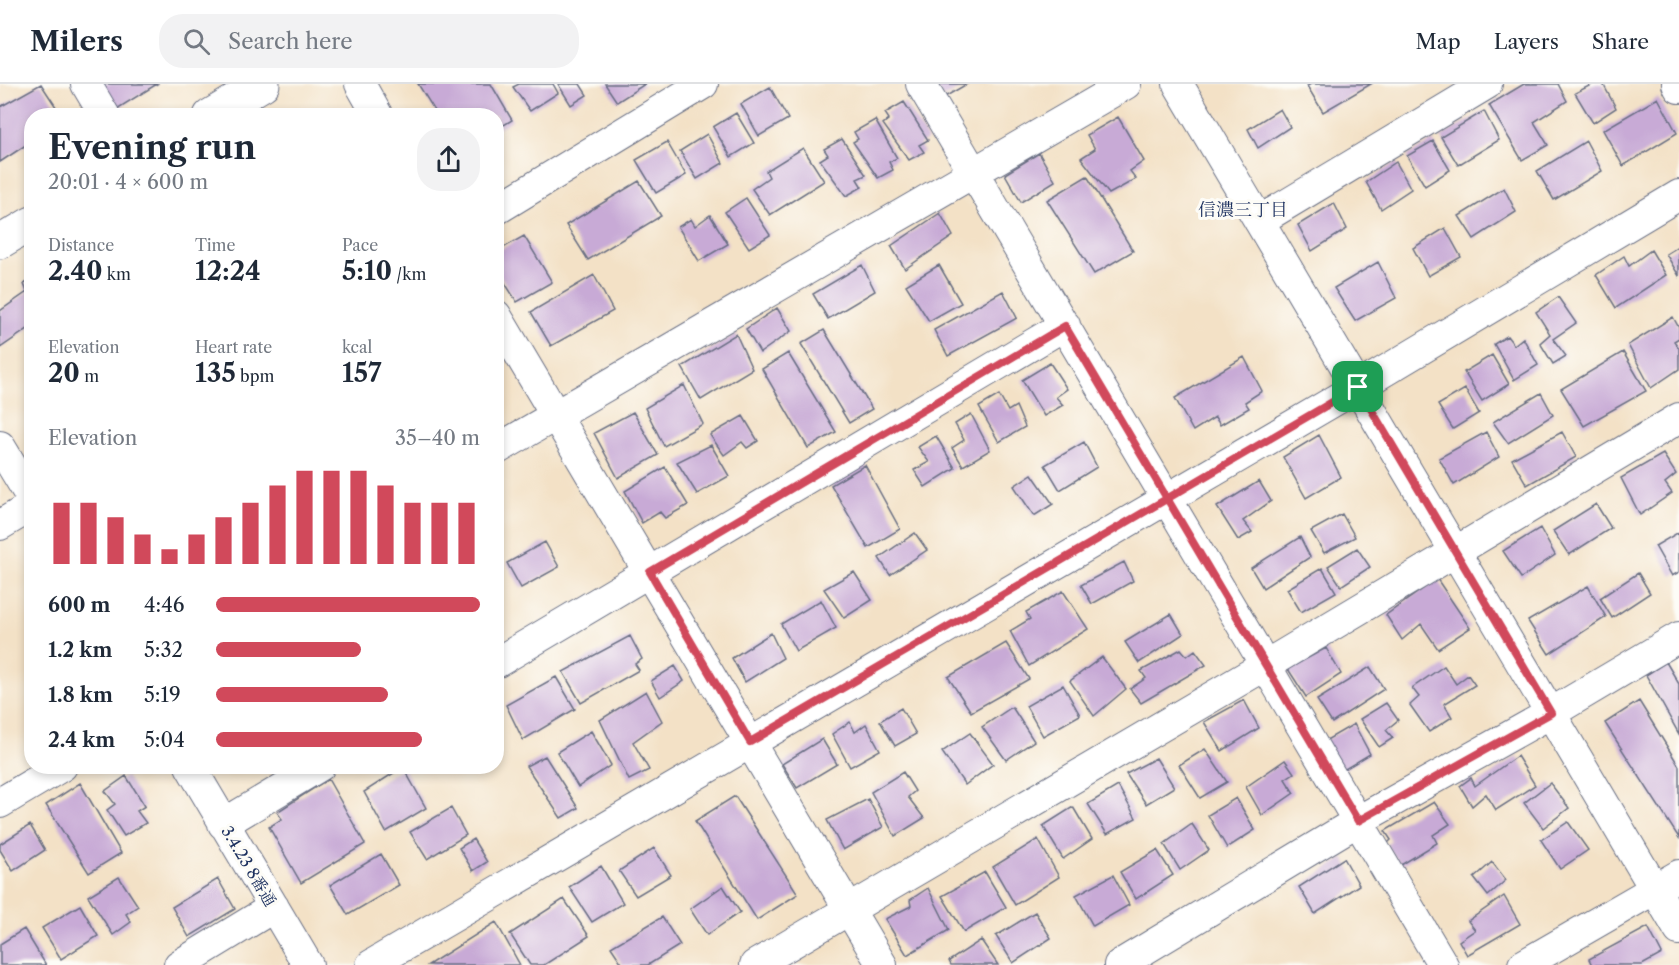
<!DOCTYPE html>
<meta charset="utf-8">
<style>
body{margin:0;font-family:"Libre Caslon Text","Noto Serif JP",serif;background:#f2f2f3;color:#1f2937;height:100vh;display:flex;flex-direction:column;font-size:22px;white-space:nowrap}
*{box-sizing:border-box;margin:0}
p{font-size:20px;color:#747a83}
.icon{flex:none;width:33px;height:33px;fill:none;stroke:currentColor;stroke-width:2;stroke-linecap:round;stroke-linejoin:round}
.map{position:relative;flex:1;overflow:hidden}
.drawer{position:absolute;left:24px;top:24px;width:480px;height:666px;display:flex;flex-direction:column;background:#fff;border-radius:24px;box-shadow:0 3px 9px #0003}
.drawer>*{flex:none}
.pin{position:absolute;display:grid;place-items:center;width:51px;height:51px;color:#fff;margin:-26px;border-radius:12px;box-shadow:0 3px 9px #0006}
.round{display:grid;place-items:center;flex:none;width:63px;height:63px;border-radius:24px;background:#f2f2f3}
.overview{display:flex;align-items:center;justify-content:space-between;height:102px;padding:0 24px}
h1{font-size:33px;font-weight:700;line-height:45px}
.figures{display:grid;grid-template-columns:repeat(3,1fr);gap:9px;height:102px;padding:6px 24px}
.figures div{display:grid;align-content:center}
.figures b{font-size:26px;font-weight:700}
.figures small{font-size:16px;font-weight:400}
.figures p{font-size:16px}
.chart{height:168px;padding:12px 24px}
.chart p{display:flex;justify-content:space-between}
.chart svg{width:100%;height:108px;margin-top:6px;stroke:#d1495b;stroke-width:6}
ul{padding:0 24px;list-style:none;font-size:20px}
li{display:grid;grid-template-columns:96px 72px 1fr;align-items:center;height:45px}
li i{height:15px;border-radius:8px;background:#d1495b}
header{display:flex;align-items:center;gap:36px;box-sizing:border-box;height:84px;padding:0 30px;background:#fff;border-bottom:2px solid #e0e1e3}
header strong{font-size:28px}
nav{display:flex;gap:33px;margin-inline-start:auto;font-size:21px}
.search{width:420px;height:54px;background:#f2f2f3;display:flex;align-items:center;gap:15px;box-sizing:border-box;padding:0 21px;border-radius:24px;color:#747a83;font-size:22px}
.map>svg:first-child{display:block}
.building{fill:#c8aad6}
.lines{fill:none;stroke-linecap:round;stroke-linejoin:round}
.minor-casing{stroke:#676d82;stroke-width:32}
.major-casing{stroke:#676d82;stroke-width:35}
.minor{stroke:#fff;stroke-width:30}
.major{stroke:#fff;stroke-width:33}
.route-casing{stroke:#fff;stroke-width:12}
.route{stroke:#d1495b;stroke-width:8}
.labels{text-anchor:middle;stroke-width:6;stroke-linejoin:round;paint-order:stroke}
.street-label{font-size:16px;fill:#1b2f5e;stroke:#fdfcf7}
.neighbourhood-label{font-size:18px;fill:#1b2f5e;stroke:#fdfcf7}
</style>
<header>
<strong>Milers</strong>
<div class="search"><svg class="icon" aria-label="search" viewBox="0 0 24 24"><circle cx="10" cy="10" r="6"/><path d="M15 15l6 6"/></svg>Search here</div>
<nav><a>Map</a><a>Layers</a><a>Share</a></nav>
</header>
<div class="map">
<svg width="1679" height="881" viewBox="0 0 1679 881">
<rect width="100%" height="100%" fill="#fdfcf7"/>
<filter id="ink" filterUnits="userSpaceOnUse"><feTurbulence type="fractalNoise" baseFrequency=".0167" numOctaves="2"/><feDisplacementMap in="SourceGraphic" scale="12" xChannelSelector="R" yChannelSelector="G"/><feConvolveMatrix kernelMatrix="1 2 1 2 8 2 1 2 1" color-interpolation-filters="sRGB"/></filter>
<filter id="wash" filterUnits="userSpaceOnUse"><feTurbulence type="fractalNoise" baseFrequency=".008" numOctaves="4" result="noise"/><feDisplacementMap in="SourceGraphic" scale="24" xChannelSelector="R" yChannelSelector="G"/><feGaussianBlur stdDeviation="1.35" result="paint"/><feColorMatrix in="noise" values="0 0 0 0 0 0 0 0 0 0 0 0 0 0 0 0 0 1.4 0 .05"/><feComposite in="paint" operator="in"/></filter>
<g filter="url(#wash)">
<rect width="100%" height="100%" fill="#f3e1c6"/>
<g id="blocks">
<!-- building -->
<path class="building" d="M41 0 62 32H32V57L0 78V23Z
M97 0H157L112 28Z
M418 0H491L512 36 496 46V32H438Z
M519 0H553L558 9 530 27 513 3Z
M558 0H580L587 11 571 21Z
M605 0H645L617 18Z
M935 0H967L943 14Z
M1311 0H1371L1323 28 1307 2Z
M1524 0H1558L1567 17 1534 38 1548 61 1522 76 1489 21Z
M1593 0H1603L1616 24 1593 39 1575 9Z
M770 3 788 35 759 52 741 20Z
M1658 14 1677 49 1623 82 1603 46Z
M904 18 928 56 919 61 924 68 909 76 883 40 889 35 885 29Z
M1280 25 1290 43 1258 64 1248 45Z
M1484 27 1499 56 1458 81 1441 53Z
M736 29 754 59 731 73 713 43Z
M1118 33 1144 77 1130 87 1136 95 1109 110 1081 74 1095 65 1087 51Z
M875 36 897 74 889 78 893 86 878 94 853 58 858 55 854 48Z
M707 50 723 79 697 95 680 67Z
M842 55 866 91 857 95 862 103 846 112 820 76 828 71 824 65Z
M1433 57 1450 86 1425 102 1407 72Z
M1586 57 1602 87 1554 116 1537 87Z
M667 58 686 91 656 109 636 76Z
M803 64 824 97 770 131 752 105 769 93 766 87Z
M1039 69 1055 97 1021 118 1005 90Z
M1396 78 1411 105 1381 125 1366 98Z
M1087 92 1133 167 1094 190 1047 116Z
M639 97 661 132 588 176 566 141Z
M1504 104 1516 128 1474 155 1459 132Z
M746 114 770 151 749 164 725 128Z
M1334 119 1347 145 1312 167 1298 141Z
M940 129 953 152 905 185 891 162Z
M710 131 728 160 699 177 678 143 691 135 695 142Z
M1445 144 1461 173 1428 192 1413 164Z
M524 152 552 198 517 218 496 185V168Z
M1679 162V192L1666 170Z
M1651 166 1666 191 1616 224 1596 191 1624 172 1629 182Z
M1378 178 1396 214 1355 237 1334 204Z
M862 181 875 207 828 235 813 210Z
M939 181 961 219 929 237 906 201Z
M594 191 613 227 551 262 531 228Z
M32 195V242L0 264V227L27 208 24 200Z
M1003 207 1017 234 948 272 934 246Z
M1558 213 1576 239 1553 255 1566 272 1553 280 1540 259 1550 250 1536 228Z
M777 224 791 247 760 269 746 245Z
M1673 233 1679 244V254L1674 257 1679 264V285L1651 304 1628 261Z
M824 246 872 325 849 339 801 260Z
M736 250 752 285 701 316 682 283Z
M1507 252 1514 261 1523 254 1538 281 1514 296 1494 260Z
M1623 268 1646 307 1584 342 1561 305Z
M788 269 836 348 808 364 762 285Z
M1492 271 1509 300 1482 317 1464 288Z
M1244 273 1262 307 1245 318 1249 324 1220 341 1215 333 1193 347 1175 314Z
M1050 279 1067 305 1056 313 1063 321 1044 332 1022 296Z
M684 301 703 340 664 362 645 324Z
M1465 305 1479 329 1453 345 1438 321Z
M1541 309 1553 331 1508 359 1493 338Z
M999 311 1008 327 1016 322 1025 343 999 358 979 323Z
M633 328 658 371 618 394 594 349Z
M971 330 990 366 963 382 952 364 964 356 955 340Z
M743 332 758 357 747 364 742 358 724 371 710 351Z
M1486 348 1499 373 1454 401 1439 374Z
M1562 348 1576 373 1527 401 1512 375Z
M1319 351 1341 393 1306 414 1283 373Z
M936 352 955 384 925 403 914 386 929 378 918 363Z
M1084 358 1097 383 1060 406 1045 381Z
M711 361 729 392 697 410 677 378Z
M1663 370 1676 390 1665 399 1672 409 1640 431 1621 394Z
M865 381 900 445 868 464 831 401Z
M665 383 688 421 665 434 660 428 642 439 625 407Z
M1032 390 1053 420 1034 432 1014 402Z
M1259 397 1271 417 1243 437 1252 448 1238 456 1217 423Z
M1596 420 1611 444 1569 471 1553 447Z
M1342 430 1355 453 1324 469 1311 447Z
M1540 444 1555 471 1521 494 1503 467Z
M1679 448V488L1672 492 1655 462Z
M915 449 927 466 890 491 879 474Z
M1300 453 1310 473 1263 504 1251 484Z
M545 458 559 483 521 504 507 479Z
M1357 464 1370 483 1341 502 1328 482Z
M1124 478 1133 497 1092 520 1081 501Z
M1322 484 1336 508 1301 528 1287 505Z
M854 488 872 516 844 534 824 505Z
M1638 489 1650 509 1612 534 1600 514Z
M1437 495 1470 544 1438 565 1421 540 1402 556 1386 531Z
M1588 502 1606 533 1549 570 1528 537Z
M1063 507 1088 545 1029 582 1010 547 1030 535 1026 528Z
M821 516 836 544 796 567 781 540Z
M1171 530 1183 550 1139 579 1125 558Z
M771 549 783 574 745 598 732 574Z
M630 552 642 575 635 580 639 586 581 619 563 588Z
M1006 559 1029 595 971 628 948 593Z
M1326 564 1341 590 1306 613 1288 585Z
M1181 565 1187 572 1195 566 1206 581 1141 619 1130 605 1146 594 1141 587Z
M1102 573 1126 605 1094 632 1070 597Z
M1666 578 1679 600V650L1646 591Z
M675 582 684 597 660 613 651 597Z
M1444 582 1456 600 1468 591 1475 601 1444 620 1452 633 1429 648 1410 621 1419 613 1412 604Z
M1370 583 1384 605 1332 639 1317 616Z
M556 593 575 625 523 656 506 621Z
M1063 601 1080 631 1043 652 1026 622Z
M646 607 662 637 633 658 649 686 629 696 600 636Z
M1244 616 1259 644 1222 667 1204 638Z
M1639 617 1679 682V754L1605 639Z
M1386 619 1398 636 1386 646 1393 654 1379 663 1360 635Z
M1012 623 1034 657 1006 676 982 643Z
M901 624 916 650 895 662 880 637Z
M850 638 855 648 866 640 880 666 850 683 832 650Z
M1354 640 1370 670 1340 688 1323 658Z
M591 647 611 681 578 703 557 668Z
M970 649 993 680 965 701 942 668Z
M822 655 837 680 797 704 782 680Z
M1205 665 1227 698 1200 714 1179 681Z
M545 672 578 724 561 734 526 682Z
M1517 672 1535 701 1496 726 1486 710 1472 722 1460 702 1471 694 1475 702Z
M1156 674 1174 703 1146 720 1126 690Z
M1285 676 1294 689 1285 695 1294 709 1262 731 1246 703Z
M403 683 426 724 386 748 364 708Z
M903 688 915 707 908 713 924 734 895 752 871 708Z
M126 692 145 722 137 727 146 739 124 752 107 726 115 720 105 707Z
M328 695 365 760 301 799 269 743 282 735 277 728Z
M80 699 121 769 89 789 46 721Z
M1550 699 1569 724 1543 744 1524 719Z
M1118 702 1136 734 1107 750 1088 720Z
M735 712 798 810 757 836 695 737Z
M1236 714 1255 746 1227 764 1208 731Z
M868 715 883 743 843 766 827 736Z
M1434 718 1450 740 1433 751 1437 759 1401 781 1386 761 1391 756 1385 747Z
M1073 723 1092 755 1063 775 1043 742Z
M451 724 466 751 427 775 410 748Z
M1568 738 1588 766 1560 785 1541 756Z
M1192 740 1209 766 1180 786 1164 760Z
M30 741 45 766 13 787 0 766V760Z
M473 755 487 778 473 787 459 764Z
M1038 755 1059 793 1015 821 993 783Z
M654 764 671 791 636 812 619 787Z
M1157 766 1173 791 1136 815 1120 788Z
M381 770 399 801 348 831 330 801Z
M1344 774 1359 801 1315 830 1299 803Z
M1492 778 1506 796 1488 812 1474 794Z
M601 782 623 819 592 838 569 803Z
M985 788 1006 823 964 848 942 812Z
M1113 791 1129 821 1093 842 1076 811Z
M119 793 138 822 126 830 131 838 113 851 88 812Z
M218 795 235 825 189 853 172 823Z
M723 802 740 828 707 851 690 825Z
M928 804 949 846 907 871 885 835 911 822 910 816Z
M1504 812 1520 840 1467 871 1459 857 1475 846 1468 837Z
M564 815 589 852 544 881H530L510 850Z
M80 821 98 852 61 875 42 844Z
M1035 828 1051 854 1013 879 996 852Z
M662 833 680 861 648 881H623L611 863Z
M496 838 520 881H428Z
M1648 843 1662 870 1642 881H1592L1589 875Z
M24 845 46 881H0V860Z
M981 856 998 881H951L949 877Z"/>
</g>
</g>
<g filter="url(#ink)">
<use href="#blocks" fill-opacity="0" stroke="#676d82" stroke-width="1.5"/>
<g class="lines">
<defs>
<path id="minor" d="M86 0 105 32
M360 0 378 32
M921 0 1443 881
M1178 0 1679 846
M1677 0 1679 4
M496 126 703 0
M1259 137 1487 0
M496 231 882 881
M0 362 32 415
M496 366 1126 0
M0 441 32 422
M496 579 1065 241
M190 682 308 881
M0 719 62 682
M223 740 320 682
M179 881 274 823
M371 881 1358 303 1679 111
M755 881 1266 581 1679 334
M1119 881 1358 737 1551 629 1679 553
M1523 881 1679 791"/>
<path id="major" d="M210 32 263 0
M0 158 32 139"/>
</defs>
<!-- minor casing -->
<use href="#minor" class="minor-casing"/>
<!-- major casing -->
<use href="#major" class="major-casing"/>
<!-- minor -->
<use href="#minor" class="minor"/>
<!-- major -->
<use href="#major" class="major"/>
</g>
</g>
<g class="lines" filter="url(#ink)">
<defs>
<path id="route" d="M1358 303C1155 422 953 540 750 658L650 488 1065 242 1358 737 1551 629 1358 303"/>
</defs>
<!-- route casing -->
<use href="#route" class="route-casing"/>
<!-- route -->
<use href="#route" class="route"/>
</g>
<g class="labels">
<!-- street labels -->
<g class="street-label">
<text transform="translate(249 782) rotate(59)" y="6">3.4.23 8番通</text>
</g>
<!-- neighbourhood labels -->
<g class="neighbourhood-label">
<text x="1243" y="132">信濃三丁目</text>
</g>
</g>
</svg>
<div class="pin" style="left:1358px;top:303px;background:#1e9e55"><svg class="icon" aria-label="arrive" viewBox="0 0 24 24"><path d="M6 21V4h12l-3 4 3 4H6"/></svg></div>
<section class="drawer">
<div class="overview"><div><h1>Evening run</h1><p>20:01 · 4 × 600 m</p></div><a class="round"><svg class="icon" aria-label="share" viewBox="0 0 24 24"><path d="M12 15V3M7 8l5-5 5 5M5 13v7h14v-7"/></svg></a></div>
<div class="figures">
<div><p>Distance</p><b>2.40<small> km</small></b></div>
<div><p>Time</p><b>12:24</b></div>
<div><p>Pace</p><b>5:10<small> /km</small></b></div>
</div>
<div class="figures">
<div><p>Elevation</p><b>20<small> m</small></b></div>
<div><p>Heart rate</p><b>135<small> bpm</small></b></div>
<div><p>kcal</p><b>157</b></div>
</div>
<div class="chart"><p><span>Elevation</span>35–40 m</p>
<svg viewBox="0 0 160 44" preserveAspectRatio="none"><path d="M5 44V19M15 44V19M25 44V25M35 44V32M45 44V38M55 44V32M65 44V25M75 44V19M85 44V12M95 44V6M105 44V6M115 44V6M125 44V12M135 44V19M145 44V19M155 44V19"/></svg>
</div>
<ul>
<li><b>600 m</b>4:46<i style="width:100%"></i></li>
<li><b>1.2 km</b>5:32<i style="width:55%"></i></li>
<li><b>1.8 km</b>5:19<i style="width:65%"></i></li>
<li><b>2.4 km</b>5:04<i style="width:78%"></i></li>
</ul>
</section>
</div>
